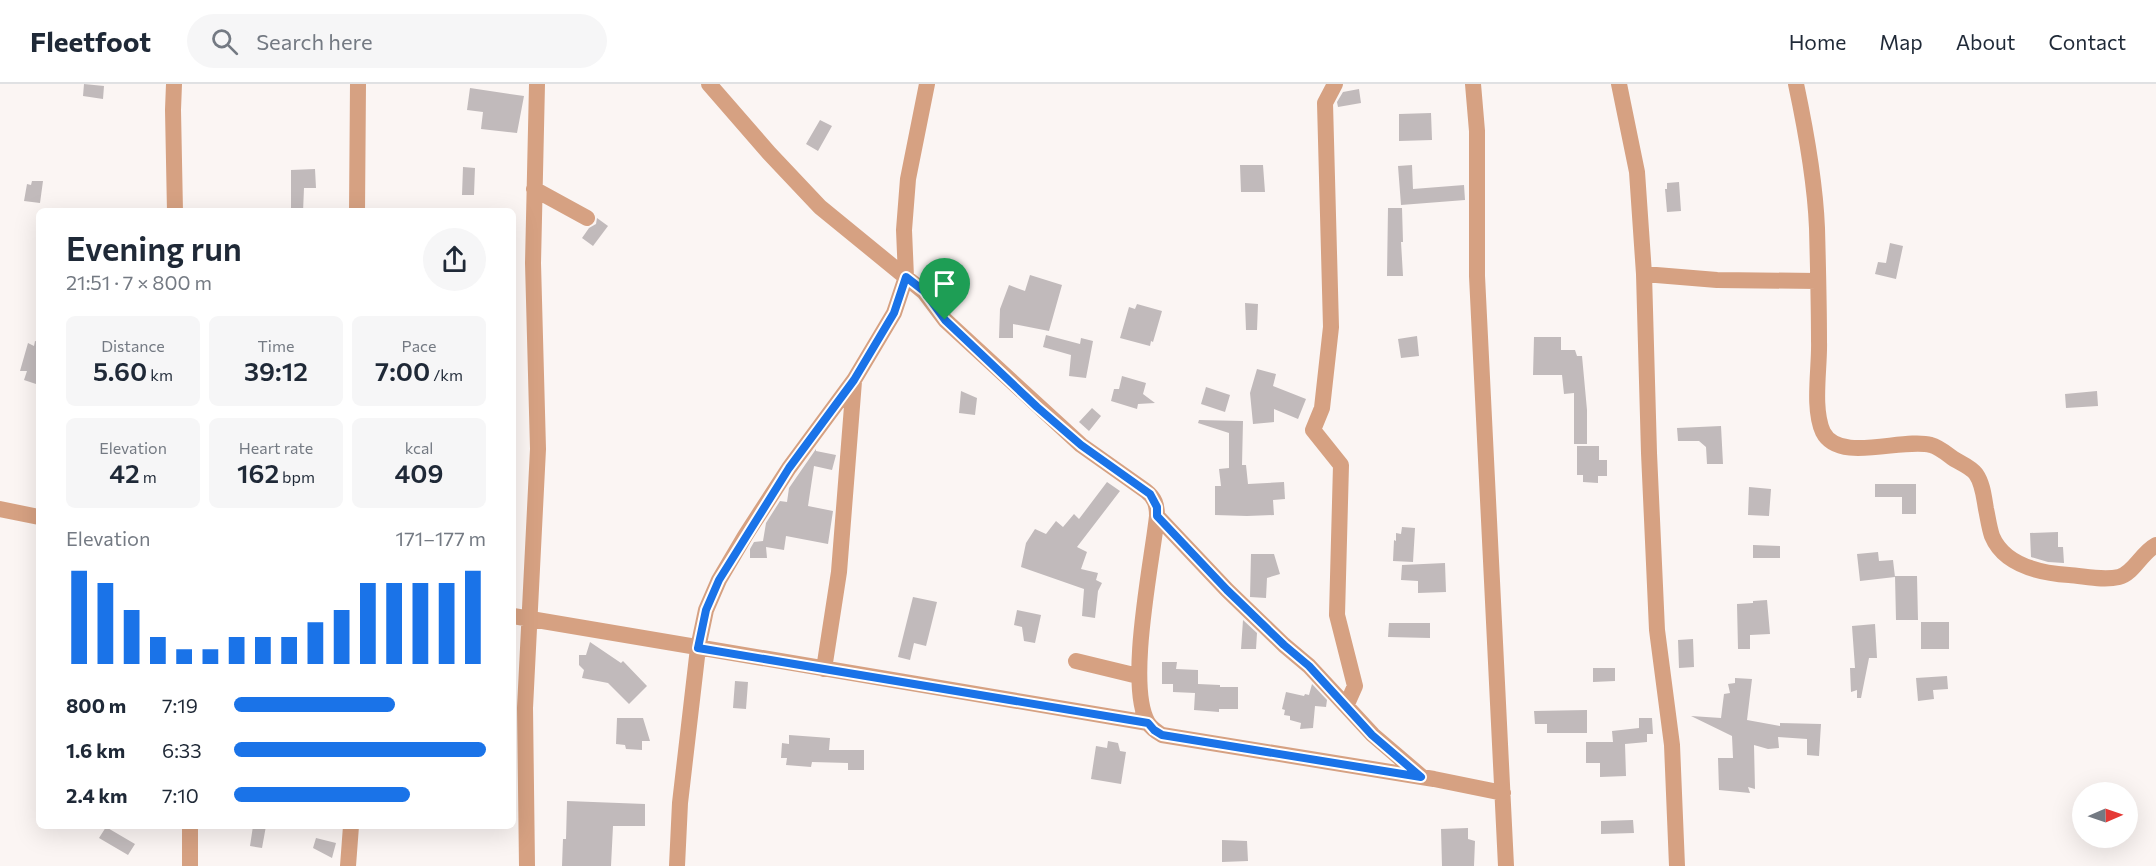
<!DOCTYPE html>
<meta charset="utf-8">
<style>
body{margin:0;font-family:Commissioner,sans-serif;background:#f6f6f7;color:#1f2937;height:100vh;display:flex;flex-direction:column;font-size:22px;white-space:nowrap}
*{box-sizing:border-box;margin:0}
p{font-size:20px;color:#747a83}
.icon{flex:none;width:33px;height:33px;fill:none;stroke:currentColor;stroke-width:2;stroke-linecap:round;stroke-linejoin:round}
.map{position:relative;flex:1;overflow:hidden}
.details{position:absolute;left:36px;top:124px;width:480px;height:621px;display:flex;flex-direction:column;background:#fff;border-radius:9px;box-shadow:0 6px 24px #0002}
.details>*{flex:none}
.needle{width:39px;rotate:88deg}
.tools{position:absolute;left:2072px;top:698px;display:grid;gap:12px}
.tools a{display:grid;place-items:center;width:66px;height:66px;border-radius:50%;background:#fff;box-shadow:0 6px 24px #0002;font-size:30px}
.pin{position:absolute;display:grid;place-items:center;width:51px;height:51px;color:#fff;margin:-62px -26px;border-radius:50% 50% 50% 0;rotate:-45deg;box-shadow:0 0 6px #0007}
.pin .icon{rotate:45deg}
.round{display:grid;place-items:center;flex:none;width:63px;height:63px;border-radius:32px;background:#f6f6f7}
.summary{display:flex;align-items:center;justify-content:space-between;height:102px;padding:0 30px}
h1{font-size:33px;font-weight:600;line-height:45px}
.metrics{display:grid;grid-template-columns:repeat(3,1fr);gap:9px;height:102px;padding:6px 30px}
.metrics div{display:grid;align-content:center;border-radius:9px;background:#f6f6f7;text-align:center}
.metrics b{font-size:26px;font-weight:600}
.metrics small{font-size:16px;font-weight:400}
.metrics p{font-size:16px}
.chart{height:168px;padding:12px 30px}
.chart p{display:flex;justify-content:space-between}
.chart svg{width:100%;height:108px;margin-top:6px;stroke:#1a73e8;stroke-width:6}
ul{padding:0 30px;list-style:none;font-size:20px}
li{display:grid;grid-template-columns:96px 72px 1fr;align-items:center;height:45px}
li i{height:15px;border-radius:8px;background:#1a73e8}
header{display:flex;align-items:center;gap:36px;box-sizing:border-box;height:84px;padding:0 30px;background:#fff;border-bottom:2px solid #e0e1e3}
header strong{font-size:28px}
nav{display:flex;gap:33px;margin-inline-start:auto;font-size:21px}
.search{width:420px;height:54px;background:#f6f6f7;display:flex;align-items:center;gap:15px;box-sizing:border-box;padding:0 21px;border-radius:33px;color:#747a83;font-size:22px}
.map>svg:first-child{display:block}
.building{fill:#c1babb}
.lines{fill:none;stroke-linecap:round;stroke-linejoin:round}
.minor{stroke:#d6a182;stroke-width:16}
.route-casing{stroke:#fff;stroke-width:12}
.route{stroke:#1a73e8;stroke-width:8}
</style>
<header>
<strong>Fleetfoot</strong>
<div class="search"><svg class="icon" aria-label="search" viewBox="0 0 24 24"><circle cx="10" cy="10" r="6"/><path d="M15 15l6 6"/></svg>Search here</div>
<nav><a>Home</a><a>Map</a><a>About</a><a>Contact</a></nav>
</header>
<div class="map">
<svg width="2156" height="782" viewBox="0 0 2156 782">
<rect width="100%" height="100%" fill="#fbf5f3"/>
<!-- building -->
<path class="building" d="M84 0 104 2 103 15 83 12Z
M470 4 524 12 517 49 481 45 483 28 467 26Z
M1359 5 1361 19 1338 23 1337 18 1343 8Z
M1431 29 1432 56 1399 57V30Z
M820 36 832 42 818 67 806 60Z
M1240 81H1263L1265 108H1241Z
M1412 81 1413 105 1464 101 1465 116 1401 121 1398 82Z
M463 83 475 84 474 111H462Z
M315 85 316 104H304L303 128H291V86Z
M32 97H43L40 119 24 117 27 100 31 101Z
M1679 98 1681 127 1667 128 1665 105H1667V99Z
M1388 124H1402L1403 158H1401L1403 192H1387Z
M597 134 608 142 593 162 582 154 589 144 596 140Z
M1890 159 1903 162 1896 195 1875 190 1878 178 1886 179Z
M1030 191 1062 201 1049 247 1013 240V254H999L1000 225 1009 201 1025 207Z
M1245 219 1258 220 1257 246H1246Z
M1137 220 1162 227 1153 258 1151 257 1150 262 1120 254 1129 223 1135 225Z
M1046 251 1080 260 1081 254 1093 257 1086 294 1069 292 1071 271 1043 263Z
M1417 252 1419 272 1401 274 1398 255Z
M1534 253H1561V266H1575L1577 272H1582L1587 326V360H1574V309L1564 310 1562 291H1533Z
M35 257 39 258V301L24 296 27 287H20L28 259 34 262Z
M1257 285 1276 290 1273 302 1306 315 1298 335 1274 325V338L1253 340 1250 309Z
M1122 292 1146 299 1143 310 1155 319 1138 320 1137 325 1111 317 1114 305H1119Z
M1206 303 1230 311 1225 328 1201 320Z
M961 307 977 314 975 331 959 329Z
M2097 307 2098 322 2066 324 2065 310Z
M1092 324 1101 332 1089 347 1079 338Z
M1199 336 1243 337 1242 381H1246L1248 400 1284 398 1285 415 1273 416 1274 431 1247 432 1215 431V402H1221L1219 385 1229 384V349L1198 339Z
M1721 342 1723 380H1707L1706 363 1699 357H1678L1677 344Z
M1577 362H1599V376H1607V392H1598V399L1583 398V391H1577Z
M816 365V367L836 371 832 386 814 382 808 422 833 427 828 460 786 452 784 466 766 463 767 474H750V465L754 458 763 457 766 439 780 417 787 418 789 404Z
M1107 398 1120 407 1077 463 1087 468 1081 485 1098 489 1096 496 1102 499 1098 507 1095 534 1082 532 1084 505 1021 483 1026 459 1035 445 1046 450 1056 437 1063 443 1074 430 1079 435Z
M1875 400H1916V430H1902V413H1875Z
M1749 403 1771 405 1769 432 1748 431Z
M1402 443 1415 444 1413 478 1393 477 1394 456 1396 457V449L1401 450Z
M2058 448V463H2063L2064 479 2048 478 2031 473 2030 449Z
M1753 461 1780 462V474H1753Z
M1878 468 1879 477 1893 476 1895 493 1860 497 1857 470Z
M1251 470H1274L1280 490 1267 494 1266 514 1250 513Z
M1445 479 1446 508 1418 509V497L1401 496 1402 481Z
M1895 492H1917L1918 536H1896Z
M913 513 937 518 926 562 914 559 910 576 898 573Z
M1767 516 1770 550 1750 551V565H1738L1737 520 1753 519V517Z
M1017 526 1041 531 1035 559 1024 557 1022 543 1014 541Z
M1243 536 1257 549 1256 565H1241Z
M1921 538H1949V565H1921Z
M1389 539H1430V554L1388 553Z
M1875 540 1877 574H1869L1861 614H1857V606L1851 608 1850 584H1855L1852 542Z
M1693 555 1694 583 1679 584 1678 556Z
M590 558 621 579 623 577 647 602 629 620 608 599 582 594 584 586 579 581V571H586Z
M1162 578H1177L1176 585 1198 586V600L1220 601V603H1238V625H1219V628L1194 626 1195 609 1173 608V600H1162Z
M1593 584H1615V597L1593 598Z
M1947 592 1948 605 1933 606 1934 615 1918 617 1916 594Z
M1735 594 1752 595 1747 636 1780 642V639L1821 640 1819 672 1807 671V655L1778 653 1779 664 1768 665 1754 661 1755 705 1748 703 1750 709 1719 706 1718 674H1733L1732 652 1691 632 1721 634 1724 610 1730 609 1728 600 1735 599Z
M735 597 748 598 746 625 733 624Z
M1312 600 1327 616 1326 623 1315 622 1313 644 1300 645 1301 639 1290 636V632L1284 631 1285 626 1282 625 1286 608 1304 612 1305 610 1309 611Z
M1587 626V649H1547V640H1535L1534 627Z
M617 634H643L650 657H642V666L626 665 625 661 616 660Z
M1639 634H1652L1653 650H1647V658L1625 660 1626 692 1600 693V679H1586V658H1613L1612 647 1639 644Z
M789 651 830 654 829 666H864V686H848V679L812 678 811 683 786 681 787 674H781L782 659 789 660Z
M1108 657 1118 659 1120 667 1126 668 1121 700 1091 695 1096 662 1107 664Z
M567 717 645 720V742H613L611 782H562L563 755H566Z
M1633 736 1634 749 1601 750V737Z
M253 742H266L262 764 250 762Z
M106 743 135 760 128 771 99 754Z
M1468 744V755L1475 757 1474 782H1442L1441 745Z
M316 754 336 759 332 774 313 764Z
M1222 756 1247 757 1248 777 1222 778Z"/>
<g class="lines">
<!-- minor -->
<path class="minor" d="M174 0 173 26 175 128
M709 0 769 69 820 123 924 208 945 236 1081 361 1146 407C1155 414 1157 421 1157 432 1152 478 1126 602 1148 639 1152 645 1157 648 1162 651L1434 695 1503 709
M1335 0 1325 19 1331 243 1322 324 1313 346 1341 381 1337 531 1355 602 1347 620
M1473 0 1477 47V192L1506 782
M1619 0 1637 88 1644 190 1649 369 1657 546 1672 661 1677 782
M1796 0C1806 47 1815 95 1817 144 1818 182 1819 220 1819 257 1820 283 1812 324 1823 348 1839 380 1903 353 1931 361 1939 363 1947 370 1954 375 1961 379 1972 384 1976 390 1983 400 1984 414 1986 425 1988 434 1989 443 1992 452 2004 481 2040 489 2069 491 2084 492 2103 497 2119 493 2134 489 2141 469 2156 461
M534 105 587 134
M357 128 358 0
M1644 190 1717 196 1817 197
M0 425 39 433
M1157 432 1227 506 1284 561 1309 582 1373 651 1421 692
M513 532 1148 639
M1076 577 1138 592
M824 585 839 488 854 297
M190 742V782
M348 782 351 742
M527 782 525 624 538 365 533 179 537 0
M677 782 680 719 698 564 706 526 719 496 745 452 789 384 854 296 894 229 906 193 904 146 908 95 927 0"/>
</g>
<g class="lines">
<defs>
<path id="route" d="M906 193 924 207 945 236 1037 323 1081 361 1150 410 1157 423V432L1227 506 1284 561 1309 582 1372 651 1421 693 1162 651 1154 646 1148 639 698 564 706 526 719 496 789 384 854 296 894 229Z"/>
</defs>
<!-- route casing -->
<use href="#route" class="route-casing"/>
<!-- route -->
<use href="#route" class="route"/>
</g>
</svg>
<div class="tools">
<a><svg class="needle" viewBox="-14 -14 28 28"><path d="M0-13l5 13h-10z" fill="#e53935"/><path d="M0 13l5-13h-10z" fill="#747a83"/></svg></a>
</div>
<div class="pin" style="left:945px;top:236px;background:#1e9e55"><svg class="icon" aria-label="arrive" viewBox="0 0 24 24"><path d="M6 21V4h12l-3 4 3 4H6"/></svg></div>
<section class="details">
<div class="summary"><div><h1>Evening run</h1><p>21:51 · 7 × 800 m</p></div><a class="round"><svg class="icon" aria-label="share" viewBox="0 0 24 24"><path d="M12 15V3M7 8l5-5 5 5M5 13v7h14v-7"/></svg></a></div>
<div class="metrics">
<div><p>Distance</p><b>5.60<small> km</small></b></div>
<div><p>Time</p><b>39:12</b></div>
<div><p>Pace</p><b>7:00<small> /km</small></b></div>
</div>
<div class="metrics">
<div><p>Elevation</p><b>42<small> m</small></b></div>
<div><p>Heart rate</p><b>162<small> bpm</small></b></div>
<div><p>kcal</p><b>409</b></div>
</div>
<div class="chart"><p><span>Elevation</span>171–177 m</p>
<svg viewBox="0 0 160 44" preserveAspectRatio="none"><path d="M5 44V6M15 44V11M25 44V22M35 44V33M45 44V38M55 44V38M65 44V33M75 44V33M85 44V33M95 44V27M105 44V22M115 44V11M125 44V11M135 44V11M145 44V11M155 44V6"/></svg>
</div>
<ul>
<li><b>800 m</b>7:19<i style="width:64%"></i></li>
<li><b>1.6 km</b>6:33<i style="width:100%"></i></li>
<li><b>2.4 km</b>7:10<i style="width:70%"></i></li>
</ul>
</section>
</div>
